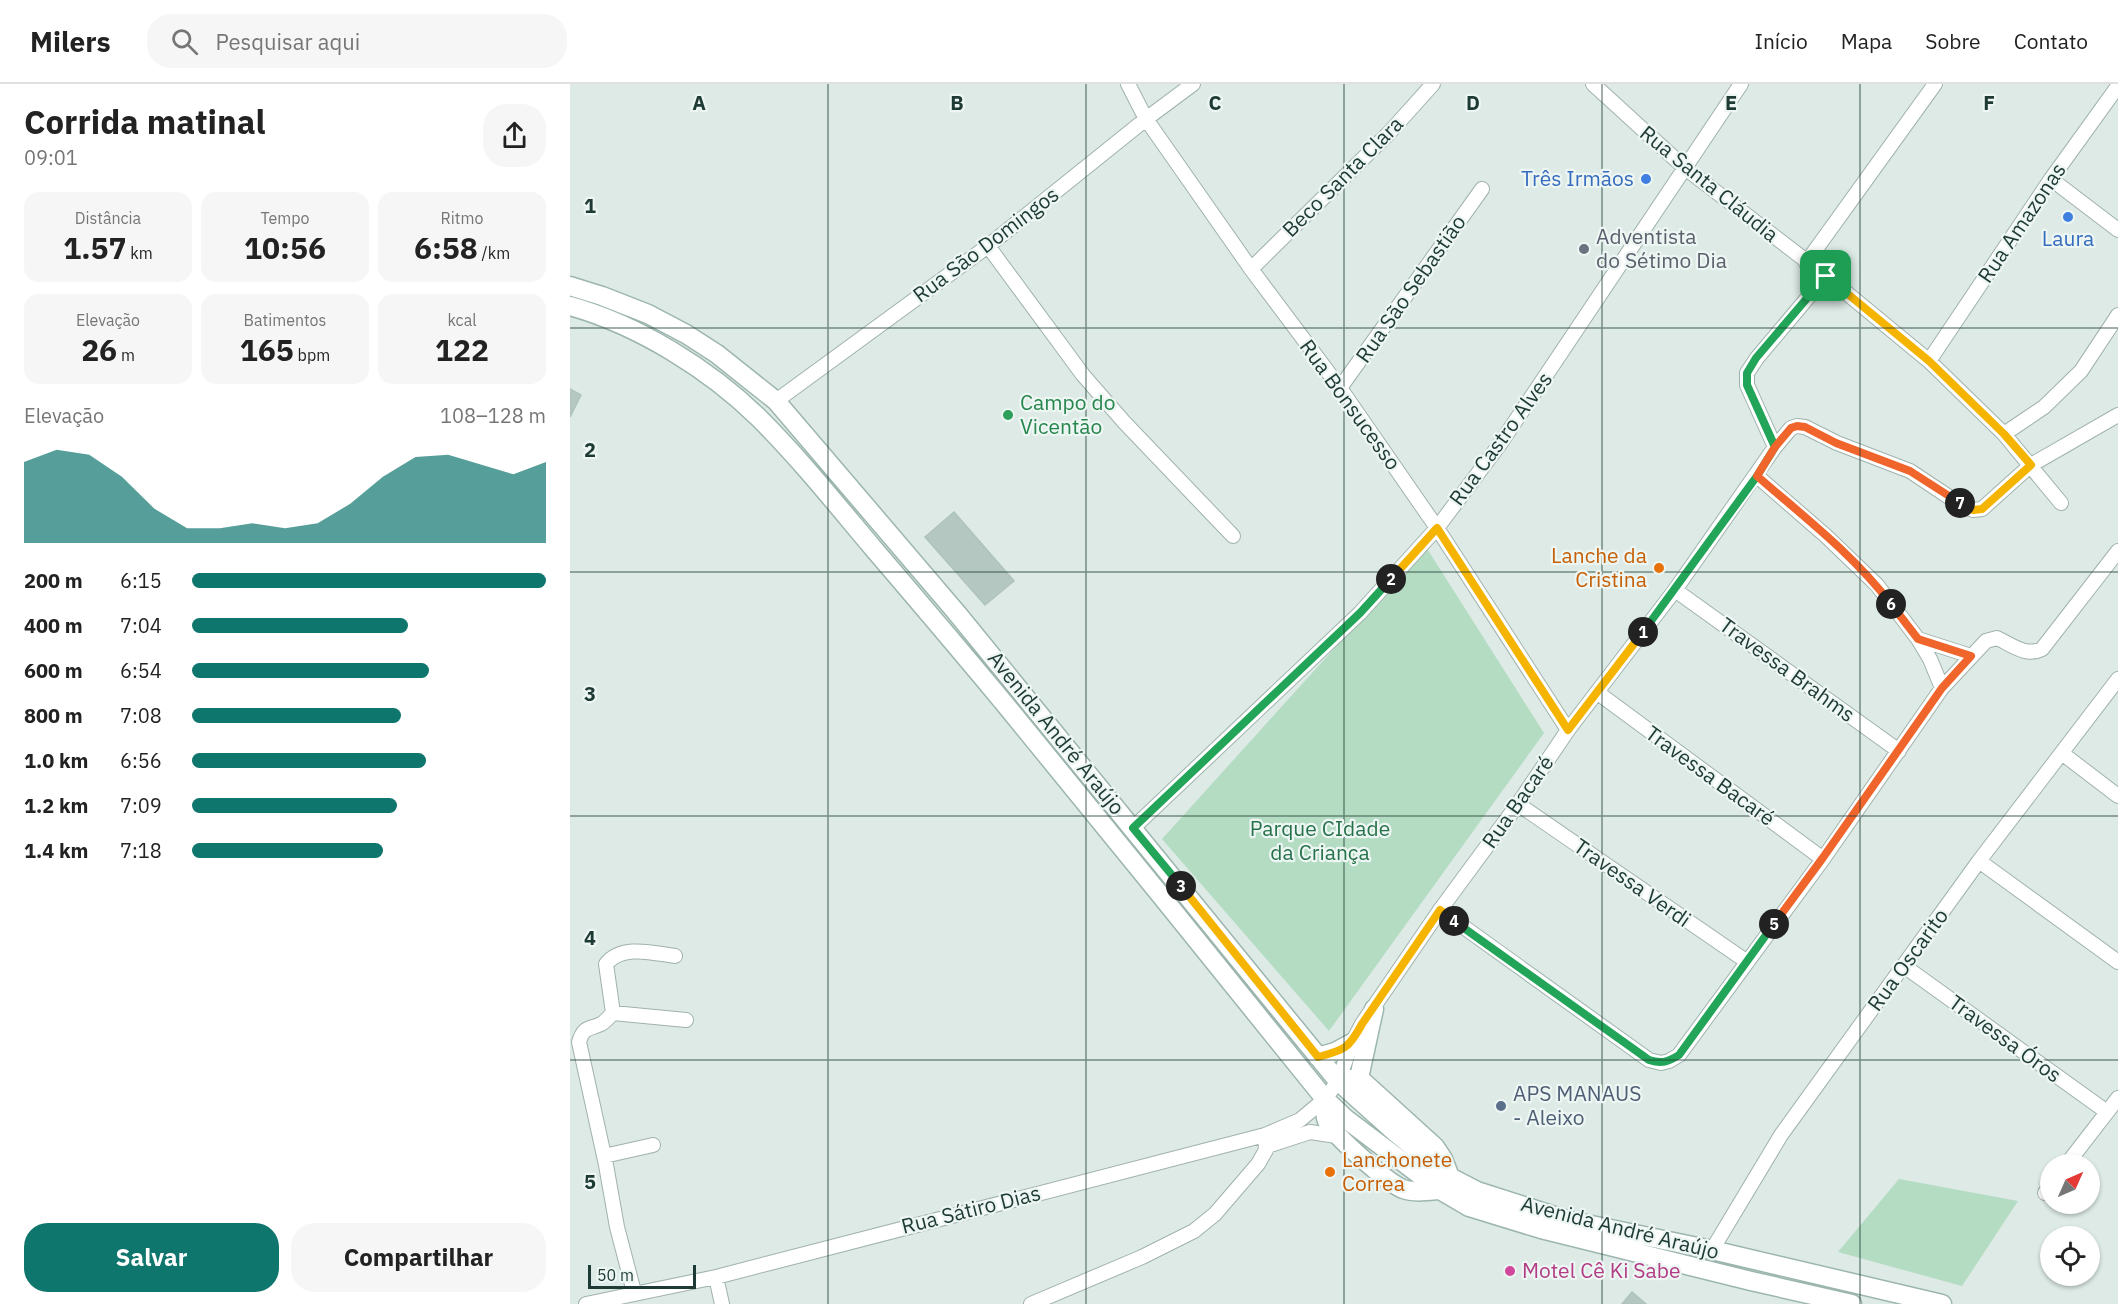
<!DOCTYPE html>
<html lang="pt">
<meta charset="utf-8">
<style>
body{margin:0;font-family:"IBM Plex Sans",sans-serif;background:#f6f6f6;color:#222;height:100vh;display:flex;flex-direction:column;font-size:22px;white-space:nowrap}
*{box-sizing:border-box;margin:0}
p{font-size:20px;color:#767676}
.icon{flex:none;width:33px;height:33px;fill:none;stroke:currentColor;stroke-width:2;stroke-linecap:round;stroke-linejoin:round}
.map{position:relative;flex:1;overflow:hidden}
.details{display:flex;flex-direction:column;background:#fff;width:570px}
.details>*{flex:none}
.needle{width:39px;rotate:45deg}
.buttons{position:absolute;left:1470px;top:1070px;display:grid;gap:12px}
.buttons a{display:grid;place-items:center;width:60px;height:60px;border-radius:50%;background:#fff;box-shadow:0 2px 4px #0004;font-size:30px}
.scale{position:absolute;left:18px;bottom:15px;width:108px;box-sizing:border-box;padding-left:6px;border:3px solid #1e3a35;border-top:0;font-size:16px;line-height:21px;white-space:nowrap;color:#1e3a35;-webkit-text-stroke:4px #edf6f3;paint-order:stroke}
.pin{position:absolute;display:grid;place-items:center;width:51px;height:51px;color:#fff;margin:-26px;border-radius:12px;box-shadow:0 3px 9px #0006}
.km{position:absolute;width:30px;height:30px;margin:-15px;border-radius:50%;background:#222;color:#fff;font-size:16px;line-height:30px;text-align:center}
.round{display:grid;place-items:center;flex:none;width:63px;height:63px;border-radius:24px;background:#f6f6f6}
.head{display:flex;align-items:center;justify-content:space-between;height:102px;padding:0 24px}
h1{font-size:33px;font-weight:700;line-height:45px}
.figures{display:grid;grid-template-columns:repeat(3,1fr);gap:9px;height:102px;padding:6px 24px}
.figures div{display:grid;align-content:center;border-radius:15px;background:#f6f6f6;text-align:center}
.figures b{font-size:30px;font-weight:700}
.figures small{font-size:16px;font-weight:400}
.figures p{font-size:16px}
.chart{height:168px;padding:12px 24px}
.chart p{display:flex;justify-content:space-between}
.chart svg{width:100%;height:108px;margin-top:6px;fill:#0f766e;opacity:.7}
.action{display:flex;gap:12px;margin-top:auto;padding:12px 24px}
.action a{flex:1;height:69px;border-radius:24px;background:#0f766e;color:#fff;font-size:24px;font-weight:700;line-height:69px;text-align:center}
.action a+a{background:#f6f6f6;color:#222}
ul{padding:0 24px;list-style:none;font-size:20px}
li{display:grid;grid-template-columns:96px 72px 1fr;align-items:center;height:45px}
li i{height:15px;border-radius:8px;background:#0f766e}
header{display:flex;align-items:center;gap:36px;box-sizing:border-box;height:84px;padding:0 30px;background:#fff;border-bottom:2px solid #e0e0e0}
header strong{font-size:28px}
nav{display:flex;gap:33px;margin-inline-start:auto;font-size:21px}
.search{width:420px;height:54px;background:#f6f6f6;display:flex;align-items:center;gap:15px;box-sizing:border-box;padding:0 21px;border-radius:24px;color:#767676;font-size:22px}
main{display:flex;flex:1;min-height:0}
.map>svg:first-child{display:block}
.green{fill:#b4dcc3}
.building{fill:#b5c7c1;stroke:#afc3bd;stroke-width:1.5}
.lines{fill:none;stroke-linecap:round;stroke-linejoin:round}
.street-casing{stroke:#a0b2ad;stroke-width:16}
.secondary-casing{stroke:#9cb6af;stroke-width:21}
.street{stroke:#fff;stroke-width:14}
.secondary{stroke:#fff;stroke-width:18}
.split-1-casing{stroke:#fff;stroke-width:12}
.split-2-casing{stroke:#fff;stroke-width:12}
.split-3-casing{stroke:#fff;stroke-width:12}
.split-4-casing{stroke:#fff;stroke-width:12}
.split-5-casing{stroke:#fff;stroke-width:12}
.split-6-casing{stroke:#fff;stroke-width:12}
.split-7-casing{stroke:#fff;stroke-width:12}
.split-8-casing{stroke:#fff;stroke-width:12}
.split-1{stroke:#22a559;stroke-width:8}
.split-2{stroke:#f5b400;stroke-width:8}
.split-3{stroke:#22a559;stroke-width:8}
.split-4{stroke:#f5b400;stroke-width:8}
.split-5{stroke:#22a559;stroke-width:8}
.split-6{stroke:#f0652b;stroke-width:8}
.split-7{stroke:#f0652b;stroke-width:8}
.split-8{stroke:#f5b400;stroke-width:8}
.grid{fill:none;stroke:#1e3a35;stroke-width:1.5;stroke-opacity:0.55}
.shop-dot{fill:#3f7fe0;stroke:#edf6f3;stroke-width:2}
.worship-dot{fill:#6b7280;stroke:#edf6f3;stroke-width:2}
.leisure-dot{fill:#2e9e5b;stroke:#edf6f3;stroke-width:2}
.food-dot{fill:#e8710a;stroke:#edf6f3;stroke-width:2}
.service-dot{fill:#5c6f8a;stroke:#edf6f3;stroke-width:2}
.hotel-dot{fill:#d1479c;stroke:#edf6f3;stroke-width:2}
.labels{text-anchor:middle;stroke-width:4.5;stroke-linejoin:round;paint-order:stroke}
.street-label{font-size:21px;fill:#1e3a35;stroke:#edf6f3}
.shop-label{font-size:21px;fill:#366cbe;stroke:#edf6f3;text-anchor:end}
.worship-label{font-size:21px;fill:#5b616d;stroke:#edf6f3;text-anchor:start}
.leisure-label{font-size:21px;fill:#27864d;stroke:#edf6f3;text-anchor:start}
.food-label{font-size:21px;fill:#c56008;stroke:#edf6f3;text-anchor:end}
.park-label{font-size:21px;fill:#27724b;stroke:#edf6f3}
.service-label{font-size:21px;fill:#4e5e75;stroke:#edf6f3;text-anchor:start}
.hotel-label{font-size:21px;fill:#b23c85;stroke:#edf6f3;text-anchor:start}
.grid-label{font-size:20px;text-anchor:middle;font-weight:bold;fill:#1e3a35;stroke:#edf6f3;stroke-width:4.5;stroke-linejoin:round;paint-order:stroke}
</style>
<header>
<strong>Milers</strong>
<div class="search"><svg class="icon" aria-label="search" viewBox="0 0 24 24"><circle cx="10" cy="10" r="6"/><path d="M15 15l6 6"/></svg>Pesquisar aqui</div>
<nav><a>Início</a><a>Mapa</a><a>Sobre</a><a>Contato</a></nav>
</header>
<main>
<section class="details">
<div class="head"><div><h1>Corrida matinal</h1><p>09:01</p></div><a class="round"><svg class="icon" aria-label="share" viewBox="0 0 24 24"><path d="M12 15V3M7 8l5-5 5 5M5 13v7h14v-7"/></svg></a></div>
<div class="figures">
<div><p>Distância</p><b>1.57<small> km</small></b></div>
<div><p>Tempo</p><b>10:56</b></div>
<div><p>Ritmo</p><b>6:58<small> /km</small></b></div>
</div>
<div class="figures">
<div><p>Elevação</p><b>26<small> m</small></b></div>
<div><p>Batimentos</p><b>165<small> bpm</small></b></div>
<div><p>kcal</p><b>122</b></div>
</div>
<div class="chart"><p><span>Elevação</span>108–128 m</p>
<svg viewBox="0 0 160 44" preserveAspectRatio="none"><path d="M0 44V11L10 6L20 8L30 17L40 30L50 38L60 38L70 36L80 38L90 36L100 28L110 17L120 9L130 8L140 12L150 16L160 11V44z"/></svg>
</div>
<ul>
<li><b>200 m</b>6:15<i style="width:100%"></i></li>
<li><b>400 m</b>7:04<i style="width:61%"></i></li>
<li><b>600 m</b>6:54<i style="width:67%"></i></li>
<li><b>800 m</b>7:08<i style="width:59%"></i></li>
<li><b>1.0 km</b>6:56<i style="width:66%"></i></li>
<li><b>1.2 km</b>7:09<i style="width:58%"></i></li>
<li><b>1.4 km</b>7:18<i style="width:54%"></i></li>
</ul>
<div class="action"><a>Salvar</a><a>Compartilhar</a></div>
</section>
<div class="map">
<svg width="1548" height="1220" viewBox="0 0 1548 1220">
<rect width="100%" height="100%" fill="#ddeae5"/>
<!-- green -->
<path class="green" d="M856 463 974 649 759 947 592 755Z
M1329 1095 1448 1117 1392 1202 1268 1168Z"/>
<!-- building -->
<path class="building" d="M0 305 11 311 0 333Z
M384 428 444 497 415 521 355 453Z
M1062 1208 1076 1220H1052Z"/>
<g class="lines">
<defs>
<path id="street" d="M558 0 576 35 681 185 770 304 867 444 998 646
M1023 0 1115 84 1256 192 1359 277 1434 350 1491 419
M1481 95 1548 146
M418 162 513 291 554 338 663 452
M1236 179 1365 0
M681 185 819 49 863 0
M1359 277 1481 95 1548 2
M770 304 912 105
M206 317 418 162 576 35 623 0
M1434 350 1474 323 1511 287 1548 231
M1205 363 1177 301V289L1187 274 1256 192
M1187 392 1256 452 1307 501 1348 555 1360 575 1372 604
M1105 506 1329 667
M1348 555 1401 572
M1028 609 1253 775
M1493 670 1548 712
M948 720 1176 877
M563 744 790 529 867 444 930 360 1171 0
M1409 777 1548 878
M870 826 1079 976 1091 979 1099 977 1109 971 1253 775 1372 604 1416 557 1427 554C1442 561 1456 573 1472 565L1548 467
M1334 882 1537 1028
M43 929 116 936
M697 1062 740 1048 767 1052
M34 1072 83 1061
M1497 1080 1548 1014
M1475 1109 1480 1102
M1142 1166 1211 1051 1409 777 1548 595
M146 1193 152 1220
M64 1208 47 1143 36 1081 9 958C14 942 18 946 31 940 35 938 39 933 43 929L36 880C52 860 83 869 105 872
M16 1220 146 1193 695 1051 730 1036 755 1015 768 997 782 959 792 940 870 826 948 720 998 646 1105 506 1205 363 1221 344 1227 342 1235 343 1267 359 1340 387 1394 423 1403 426 1412 425 1461 381 1548 331
M461 1220 572 1173 624 1147 645 1130 688 1080 696 1066 695 1051"/>
<path id="secondary" d="M0 202 32 212 78 230 116 250 147 270 206 317 386 528 768 997 826 1049 880 1093 907 1107 997 1136 1142 1166 1372 1220
M0 222C68 241 139 285 189 334 230 375 266 420 303 464 350 519 397 574 443 630 548 758 651 886 755 1015L776 1035 870 1106 899 1123 971 1145 1181 1197 1282 1220
M748 973 765 968 782 959
M789 994 804 925
M755 1015C755 1023 754 1030 757 1037 764 1052 818 1099 833 1105 844 1109 858 1107 870 1106L880 1093 873 1075 865 1063 789 994 768 997"/>
</defs>
<!-- street casing -->
<use href="#street" class="street-casing"/>
<!-- secondary casing -->
<use href="#secondary" class="secondary-casing"/>
<!-- street -->
<use href="#street" class="street"/>
<!-- secondary -->
<use href="#secondary" class="secondary"/>
</g>
<g class="lines">
<defs>
<path id="split-1" d="M1073 548 1187 392 1205 363 1177 301V289L1186 274 1256 192"/>
<path id="split-2" d="M821 495 867 444 998 646 1073 548"/>
<path id="split-3" d="M611 802 563 744 790 529 821 495"/>
<path id="split-4" d="M611 802 748 973C775 966 779 964 792 940L870 826 884 837"/>
<path id="split-5" d="M884 837 1079 976C1092 980 1098 978 1109 971L1204 840"/>
<path id="split-6" d="M1204 840 1252 775 1372 604 1401 572 1348 555 1321 520"/>
<path id="split-7" d="M1321 520C1284 471 1233 432 1187 392L1205 363 1221 344 1227 342 1235 343 1266 359 1340 387 1390 419"/>
<path id="split-8" d="M1256 192 1359 277 1434 350 1461 381 1412 425 1403 426 1390 419"/>
</defs>
<!-- split-1 casing -->
<use href="#split-1" class="split-1-casing"/>
<!-- split-2 casing -->
<use href="#split-2" class="split-2-casing"/>
<!-- split-3 casing -->
<use href="#split-3" class="split-3-casing"/>
<!-- split-4 casing -->
<use href="#split-4" class="split-4-casing"/>
<!-- split-5 casing -->
<use href="#split-5" class="split-5-casing"/>
<!-- split-6 casing -->
<use href="#split-6" class="split-6-casing"/>
<!-- split-7 casing -->
<use href="#split-7" class="split-7-casing"/>
<!-- split-8 casing -->
<use href="#split-8" class="split-8-casing"/>
<!-- split-1 -->
<use href="#split-1" class="split-1"/>
<!-- split-2 -->
<use href="#split-2" class="split-2"/>
<!-- split-3 -->
<use href="#split-3" class="split-3"/>
<!-- split-4 -->
<use href="#split-4" class="split-4"/>
<!-- split-5 -->
<use href="#split-5" class="split-5"/>
<!-- split-6 -->
<use href="#split-6" class="split-6"/>
<!-- split-7 -->
<use href="#split-7" class="split-7"/>
<!-- split-8 -->
<use href="#split-8" class="split-8"/>
</g>
<!-- grid -->
<path class="grid" d="M258 0V1220M516 0V1220M774 0V1220M1032 0V1220M1290 0V1220M0 244H1548M0 488H1548M0 732H1548M0 976H1548"/>
<!-- markers -->
<g class="shop-dot">
<circle cx="1076" cy="95" r="6"/>
<circle cx="1498" cy="133" r="6"/>
</g>
<circle class="worship-dot" cx="1014" cy="165" r="6"/>
<circle class="leisure-dot" cx="438" cy="331" r="6"/>
<g class="food-dot">
<circle cx="1089" cy="484" r="6"/>
<circle cx="760" cy="1088" r="6"/>
</g>
<circle class="service-dot" cx="931" cy="1022" r="6"/>
<circle class="hotel-dot" cx="940" cy="1187" r="6"/>
<g class="labels">
<!-- street labels -->
<g class="street-label">
<text transform="translate(773 93) rotate(-45)" y="7">Beco Santa Clara</text>
<text transform="translate(1139 100) rotate(39)" y="7">Rua Santa Cláudia</text>
<text transform="translate(1452 139) rotate(-56)" y="7">Rua Amazonas</text>
<text transform="translate(416 161) rotate(-37)" y="7">Rua São Domingos</text>
<text transform="translate(841 205) rotate(-55)" y="7">Rua São Sebastião</text>
<text transform="translate(780 321) rotate(54)" y="7">Rua Bonsucesso</text>
<text transform="translate(931 355) rotate(-54)" y="7">Rua Castro Alves</text>
<text transform="translate(1217 586) rotate(36)" y="7">Travessa Brahms</text>
<text transform="translate(486 649) rotate(51)" y="7">Avenida André Araújo</text>
<text transform="translate(1140 692) rotate(36)" y="7">Travessa Bacaré</text>
<text transform="translate(948 718) rotate(-55)" y="7">Rua Bacaré</text>
<text transform="translate(1062 799) rotate(35)" y="7">Travessa Verdi</text>
<text transform="translate(1338 876) rotate(-54)" y="7">Rua Oscarito</text>
<text transform="translate(1435 955) rotate(36)" y="7">Travessa Óros</text>
<text transform="translate(401 1126) rotate(-14)" y="7">Rua Sátiro Dias</text>
<text transform="translate(1050 1144) rotate(14)" y="7">Avenida André Araújo</text>
</g>
<!-- shop labels -->
<g class="shop-label">
<text x="1064" y="102">Três Irmãos</text>
<text x="1498" y="162" text-anchor="middle">Laura</text>
</g>
<!-- worship labels -->
<g class="worship-label">
<text x="1026" y="160">Adventista<tspan x="1026" dy="24">do Sétimo Dia</tspan></text>
</g>
<!-- leisure labels -->
<g class="leisure-label">
<text x="450" y="326">Campo do<tspan x="450" dy="24">Vicentão</tspan></text>
</g>
<!-- food labels -->
<g class="food-label">
<text x="1077" y="479">Lanche da<tspan x="1077" dy="24">Cristina</tspan></text>
<text x="772" y="1083" text-anchor="start">Lanchonete<tspan x="772" dy="24">Correa</tspan></text>
</g>
<!-- park labels -->
<g class="park-label">
<text x="750" y="752">Parque CIdade<tspan x="750" dy="24">da Criança</tspan></text>
</g>
<!-- service labels -->
<g class="service-label">
<text x="943" y="1017">APS MANAUS<tspan x="943" dy="24">- Aleixo</tspan></text>
</g>
<!-- hotel labels -->
<g class="hotel-label">
<text x="952" y="1194">Motel Cê Ki Sabe</text>
</g>
</g>
<g class="grid-label">
<text x="129" y="26">A</text>
<text x="387" y="26">B</text>
<text x="645" y="26">C</text>
<text x="903" y="26">D</text>
<text x="1161" y="26">E</text>
<text x="1419" y="26">F</text>
<text x="20" y="129">1</text>
<text x="20" y="373">2</text>
<text x="20" y="617">3</text>
<text x="20" y="861">4</text>
<text x="20" y="1105">5</text>
</g>
</svg>
<div class="buttons">
<a><svg class="needle" viewBox="-14 -14 28 28"><path d="M0-13l5 13h-10z" fill="#e53935"/><path d="M0 13l5-13h-10z" fill="#767676"/></svg></a>
<a><svg class="icon" aria-label="locate" viewBox="0 0 24 24"><circle cx="12" cy="12" r="6"/><path d="M12 2v4M12 18v4M2 12h4M18 12h4"/></svg></a>
</div>
<div class="scale">50 m</div>
<div class="pin" style="left:1256px;top:192px;background:#1e9e55"><svg class="icon" aria-label="arrive" viewBox="0 0 24 24"><path d="M6 21V4h12l-3 4 3 4H6"/></svg></div>
<b class="km" style="left:1073px;top:548px">1</b>
<b class="km" style="left:821px;top:495px">2</b>
<b class="km" style="left:611px;top:802px">3</b>
<b class="km" style="left:884px;top:837px">4</b>
<b class="km" style="left:1204px;top:840px">5</b>
<b class="km" style="left:1321px;top:520px">6</b>
<b class="km" style="left:1390px;top:419px">7</b>
</div>
</main>
